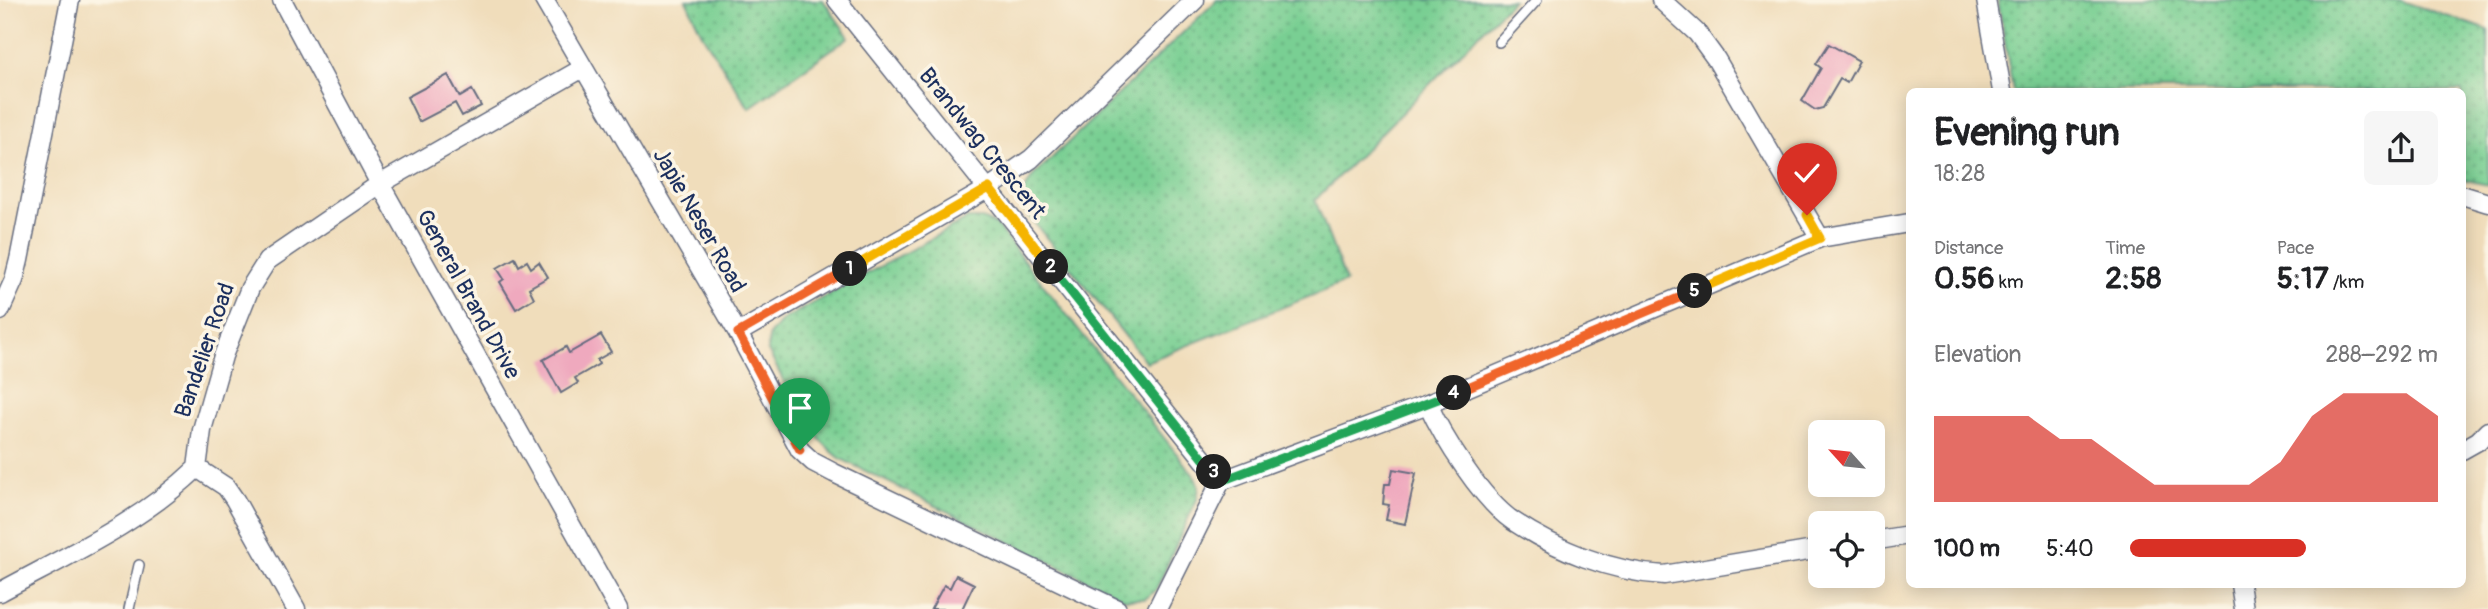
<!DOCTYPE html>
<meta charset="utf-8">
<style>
body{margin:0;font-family:Pangolin,sans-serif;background:#f6f6f6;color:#202124;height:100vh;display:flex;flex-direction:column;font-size:26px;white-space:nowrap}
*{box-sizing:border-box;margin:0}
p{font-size:23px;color:#757577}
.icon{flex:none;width:38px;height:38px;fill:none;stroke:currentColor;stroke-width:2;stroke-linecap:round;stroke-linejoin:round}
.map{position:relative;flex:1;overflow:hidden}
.side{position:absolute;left:1906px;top:88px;width:560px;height:500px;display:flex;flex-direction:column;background:#fff;border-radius:10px;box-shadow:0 4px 18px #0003}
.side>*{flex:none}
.needle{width:46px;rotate:297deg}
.fabs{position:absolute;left:1808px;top:420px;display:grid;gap:14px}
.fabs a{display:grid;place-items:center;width:77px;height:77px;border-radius:10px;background:#fff;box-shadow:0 4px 18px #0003;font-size:35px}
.pin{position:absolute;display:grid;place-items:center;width:60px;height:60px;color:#fff;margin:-72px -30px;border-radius:50% 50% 50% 0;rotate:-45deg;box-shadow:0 0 7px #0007}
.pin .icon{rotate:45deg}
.km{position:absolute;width:35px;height:35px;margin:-18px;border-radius:50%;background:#222;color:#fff;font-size:19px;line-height:35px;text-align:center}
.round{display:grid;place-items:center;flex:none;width:74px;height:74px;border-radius:10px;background:#f6f6f6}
.headline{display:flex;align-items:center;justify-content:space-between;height:119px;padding:0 28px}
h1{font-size:38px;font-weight:700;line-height:52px}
.stats{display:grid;grid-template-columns:repeat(3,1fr);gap:10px;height:119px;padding:7px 28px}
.stats div{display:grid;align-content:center}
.stats b{font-size:30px;font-weight:700}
.stats small{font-size:19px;font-weight:400}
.stats p{font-size:19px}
.chart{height:196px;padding:14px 28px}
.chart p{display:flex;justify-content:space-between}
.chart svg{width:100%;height:126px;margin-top:7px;fill:#d93025;opacity:.7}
ul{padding:0 28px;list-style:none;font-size:23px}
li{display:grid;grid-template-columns:112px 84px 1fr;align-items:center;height:52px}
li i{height:18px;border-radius:9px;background:#d93025}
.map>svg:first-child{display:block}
.park{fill:url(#park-dots);stroke:#4a7f78;stroke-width:2}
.building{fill:#efa9be}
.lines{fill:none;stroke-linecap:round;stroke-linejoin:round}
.lane-casing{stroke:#666c7f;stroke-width:12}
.street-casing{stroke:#666c7f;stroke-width:21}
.lane{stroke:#fff;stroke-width:9}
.street{stroke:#fff;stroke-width:18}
.split-1-casing{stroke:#fff;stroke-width:14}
.split-2-casing{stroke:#fff;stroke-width:14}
.split-3-casing{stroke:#fff;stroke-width:14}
.split-4-casing{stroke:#fff;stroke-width:14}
.split-5-casing{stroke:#fff;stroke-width:14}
.split-6-casing{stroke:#fff;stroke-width:14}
.split-1{stroke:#f0652b;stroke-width:9}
.split-2{stroke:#f5b400;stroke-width:9}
.split-3{stroke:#22a559;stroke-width:9}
.split-4{stroke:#22a559;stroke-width:9}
.split-5{stroke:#f0652b;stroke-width:9}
.split-6{stroke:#f5b400;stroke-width:9}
.labels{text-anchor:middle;stroke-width:7;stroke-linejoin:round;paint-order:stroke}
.street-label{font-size:23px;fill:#1b2f5e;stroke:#fcf5e5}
</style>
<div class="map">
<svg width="2488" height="609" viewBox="0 0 2488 609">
<defs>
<pattern id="park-dots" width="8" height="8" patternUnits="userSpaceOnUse" patternTransform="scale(1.75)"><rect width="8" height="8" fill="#79cf93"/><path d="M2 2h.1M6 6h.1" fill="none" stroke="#62a87b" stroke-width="1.8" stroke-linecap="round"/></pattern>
</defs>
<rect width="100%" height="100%" fill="#fcf5e5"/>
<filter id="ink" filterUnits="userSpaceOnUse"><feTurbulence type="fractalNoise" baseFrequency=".0143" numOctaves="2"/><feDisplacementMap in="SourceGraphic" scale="14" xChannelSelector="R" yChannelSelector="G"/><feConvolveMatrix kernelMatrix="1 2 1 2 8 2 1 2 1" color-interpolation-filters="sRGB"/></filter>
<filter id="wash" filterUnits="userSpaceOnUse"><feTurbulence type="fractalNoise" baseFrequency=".00686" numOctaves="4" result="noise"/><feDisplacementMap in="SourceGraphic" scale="28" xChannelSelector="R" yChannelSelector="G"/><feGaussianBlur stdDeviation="1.57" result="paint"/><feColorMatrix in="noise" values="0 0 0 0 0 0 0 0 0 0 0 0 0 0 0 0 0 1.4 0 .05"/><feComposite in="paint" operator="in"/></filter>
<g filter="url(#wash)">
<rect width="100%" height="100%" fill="#f0ddbb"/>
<!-- park -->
<path class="park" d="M686 0H823L849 37 749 108 702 34Z
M1217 0H1513L1315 200 1346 282 1146 362 1025 211 1023 193 1032 177Z
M1998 0H2399L2488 30V185L2462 179V91H2013Z
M967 219H982L996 225 1195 477 1199 487 1197 499 1156 590 1145 599H1125L841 459C805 433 788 387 767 349L770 334 784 319Z"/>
<g id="blocks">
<!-- building -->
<path class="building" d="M1829 44 1859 61 1847 83 1840 79 1823 108 1815 110 1802 101 1821 68 1816 64Z
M448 75 460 97 472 90 481 106 462 116 455 103 419 122 407 97Z
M515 258 519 266 527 261 531 268 539 262 548 277 529 288 534 298 516 309 500 282 504 279 497 268Z
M601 335 611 352 597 360 599 364 575 378 578 383 561 393 543 360 566 347 569 353Z
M1393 469 1416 473 1405 524 1386 520 1389 505 1383 504 1385 484H1390Z
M956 575 974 584 962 609H931L944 585 950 588Z"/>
</g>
</g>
<g filter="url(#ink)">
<use href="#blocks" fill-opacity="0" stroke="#666c7f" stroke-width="2"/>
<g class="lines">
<defs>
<path id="lane" d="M1499 42 1537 0
M129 609 139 565"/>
<path id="street" d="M282 0 380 184 618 609
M544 0 738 333 800 450 813 462 834 473 1117 609
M837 0 1221 481
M1661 0 1697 33 1716 59 1820 238
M1986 0 2002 91
M2462 195 2488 203
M0 311 14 280 19 260 70 0
M738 333 989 188 1031 159 1195 0
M1428 404C1443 438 1482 500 1513 521 1557 550 1611 572 1664 575L1820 549
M2462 450 2478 441 2488 431
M197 468 226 487 235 500 296 609
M1872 541 1909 535
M2240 584 2244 609
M0 592C68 555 141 522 197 468L202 430 223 356 250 288 267 261 380 184 583 68
M1157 609 1221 481 1428 404 1820 238 1909 223"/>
</defs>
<!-- lane casing -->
<use href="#lane" class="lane-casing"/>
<!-- street casing -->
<use href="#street" class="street-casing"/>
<!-- lane -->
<use href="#lane" class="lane"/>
<!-- street -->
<use href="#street" class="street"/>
</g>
</g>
<g class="lines" filter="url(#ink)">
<defs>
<path id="split-1" d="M800 450 738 333 850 269"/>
<path id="split-2" d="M850 269 989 188 1051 267"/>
<path id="split-3" d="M1051 267 1214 472"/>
<path id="split-4" d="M1214 472 1221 481 1454 393"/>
<path id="split-5" d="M1454 393 1695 291"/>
<path id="split-6" d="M1695 291 1820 238 1807 215"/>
</defs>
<!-- split-1 casing -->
<use href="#split-1" class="split-1-casing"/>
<!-- split-2 casing -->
<use href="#split-2" class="split-2-casing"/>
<!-- split-3 casing -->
<use href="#split-3" class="split-3-casing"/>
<!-- split-4 casing -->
<use href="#split-4" class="split-4-casing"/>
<!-- split-5 casing -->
<use href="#split-5" class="split-5-casing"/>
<!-- split-6 casing -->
<use href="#split-6" class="split-6-casing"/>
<!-- split-1 -->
<use href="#split-1" class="split-1"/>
<!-- split-2 -->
<use href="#split-2" class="split-2"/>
<!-- split-3 -->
<use href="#split-3" class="split-3"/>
<!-- split-4 -->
<use href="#split-4" class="split-4"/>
<!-- split-5 -->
<use href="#split-5" class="split-5"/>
<!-- split-6 -->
<use href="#split-6" class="split-6"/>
</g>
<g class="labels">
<!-- street labels -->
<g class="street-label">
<text transform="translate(983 143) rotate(51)" y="8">Brandwag Crescent</text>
<text transform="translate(700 220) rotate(60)" y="8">Japie Neser Road</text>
<text transform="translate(469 294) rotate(61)" y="8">General Brand Drive</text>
<text transform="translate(204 350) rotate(-71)" y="8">Bandelier Road</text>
</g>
</g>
</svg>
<div class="fabs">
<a><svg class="needle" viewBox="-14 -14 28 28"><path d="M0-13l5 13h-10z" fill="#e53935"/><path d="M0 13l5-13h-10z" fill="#757577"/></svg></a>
<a><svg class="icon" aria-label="locate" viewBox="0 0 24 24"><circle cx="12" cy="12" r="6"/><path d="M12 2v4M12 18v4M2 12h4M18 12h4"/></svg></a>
</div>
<div class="pin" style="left:800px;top:450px;background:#1e9e55"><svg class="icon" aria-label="arrive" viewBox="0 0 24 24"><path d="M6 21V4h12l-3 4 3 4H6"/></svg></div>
<div class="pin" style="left:1807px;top:215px;background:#d93025"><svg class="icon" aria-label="check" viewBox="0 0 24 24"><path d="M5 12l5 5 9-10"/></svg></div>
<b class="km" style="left:850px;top:269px">1</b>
<b class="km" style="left:1051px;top:267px">2</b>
<b class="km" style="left:1214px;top:472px">3</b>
<b class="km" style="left:1454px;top:393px">4</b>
<b class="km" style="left:1695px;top:291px">5</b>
<section class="side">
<div class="headline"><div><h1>Evening run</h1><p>18:28</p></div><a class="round"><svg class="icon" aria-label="share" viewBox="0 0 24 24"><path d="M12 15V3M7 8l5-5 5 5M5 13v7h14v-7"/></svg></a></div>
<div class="stats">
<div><p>Distance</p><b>0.56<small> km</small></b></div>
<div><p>Time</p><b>2:58</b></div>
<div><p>Pace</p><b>5:17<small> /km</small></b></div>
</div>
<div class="chart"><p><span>Elevation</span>288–292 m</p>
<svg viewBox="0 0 160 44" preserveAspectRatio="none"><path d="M0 44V14L10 14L20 14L30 14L40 22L50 22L60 30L70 38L80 38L90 38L100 38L110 30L120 14L130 6L140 6L150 6L160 14V44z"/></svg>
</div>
<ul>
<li><b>100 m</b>5:40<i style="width:57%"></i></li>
</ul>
</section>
</div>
